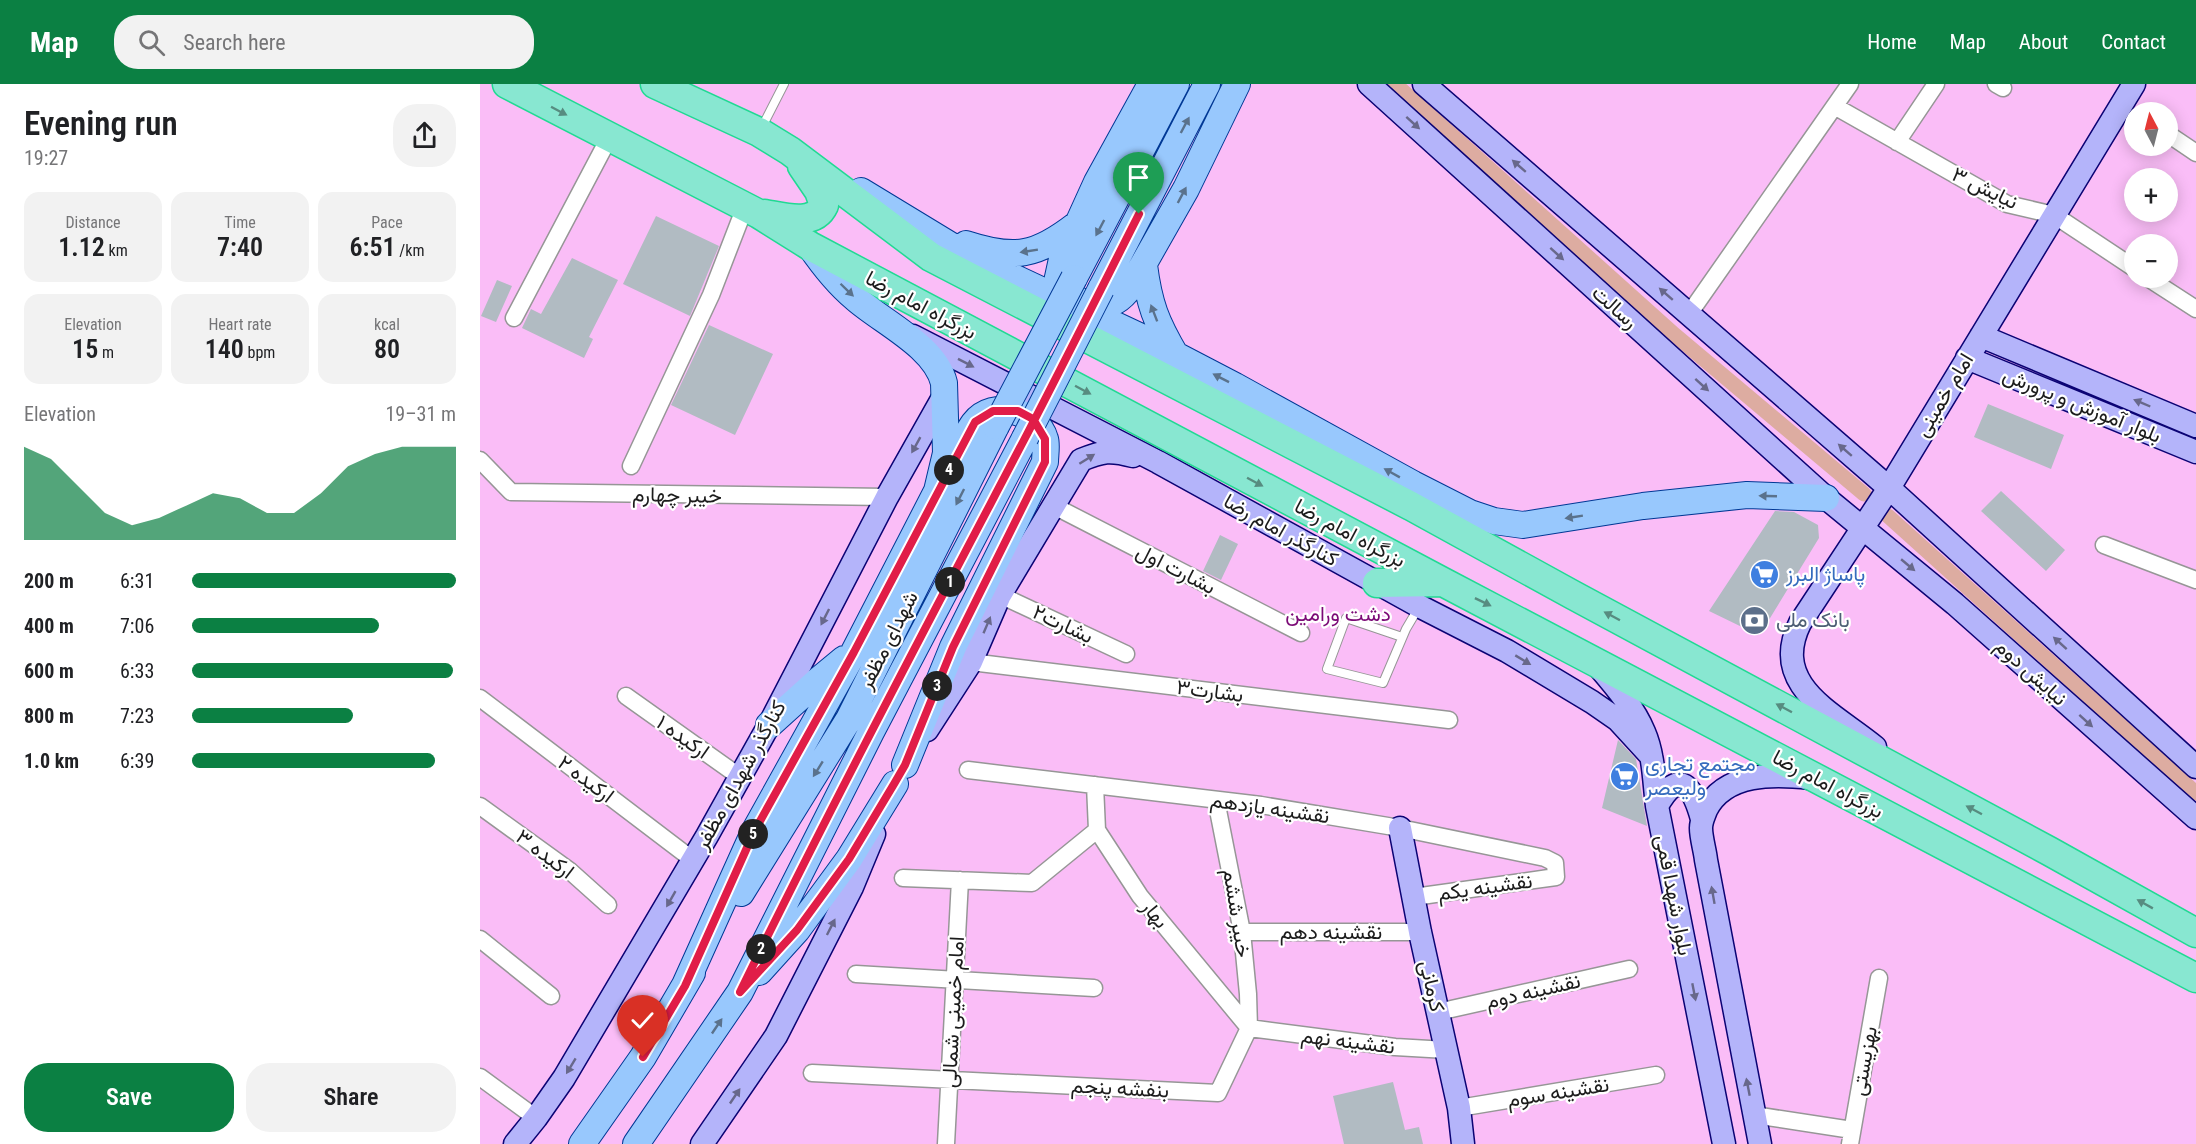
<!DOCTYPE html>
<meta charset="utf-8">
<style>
body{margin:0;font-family:"Roboto Condensed",Vazirmatn,sans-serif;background:#f2f2f2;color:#202124;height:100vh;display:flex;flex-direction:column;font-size:22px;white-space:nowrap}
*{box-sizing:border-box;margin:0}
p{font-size:20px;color:#757577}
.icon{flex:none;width:33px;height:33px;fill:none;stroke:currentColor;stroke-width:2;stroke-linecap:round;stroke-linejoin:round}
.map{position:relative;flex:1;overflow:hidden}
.drawer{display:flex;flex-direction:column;background:#fff;width:480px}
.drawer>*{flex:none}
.needle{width:39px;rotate:353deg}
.tools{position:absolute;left:1644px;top:18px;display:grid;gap:12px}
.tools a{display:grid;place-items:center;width:54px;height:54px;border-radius:50%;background:#fff;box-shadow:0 3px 15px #0003;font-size:30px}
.pin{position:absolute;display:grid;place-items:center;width:51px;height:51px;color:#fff;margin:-62px -26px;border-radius:50% 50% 50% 0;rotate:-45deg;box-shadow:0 0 6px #0007}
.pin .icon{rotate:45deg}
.km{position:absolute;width:30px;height:30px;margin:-15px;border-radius:50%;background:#222;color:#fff;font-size:16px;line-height:30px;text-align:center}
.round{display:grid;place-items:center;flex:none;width:63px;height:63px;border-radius:24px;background:#f2f2f2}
.head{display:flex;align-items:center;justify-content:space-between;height:102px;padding:0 24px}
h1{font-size:33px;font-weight:600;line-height:45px}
.figures{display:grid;grid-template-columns:repeat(3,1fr);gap:9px;height:102px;padding:6px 24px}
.figures div{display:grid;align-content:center;border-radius:15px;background:#f2f2f2;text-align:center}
.figures b{font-size:26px;font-weight:600}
.figures small{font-size:16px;font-weight:400}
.figures p{font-size:16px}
.chart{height:168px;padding:12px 24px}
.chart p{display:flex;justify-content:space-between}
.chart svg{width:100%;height:108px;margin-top:6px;fill:#0b8043;opacity:.7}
.action{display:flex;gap:12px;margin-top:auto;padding:12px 24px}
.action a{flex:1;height:69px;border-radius:24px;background:#0b8043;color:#fff;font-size:24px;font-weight:600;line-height:69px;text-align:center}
.action a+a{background:#f2f2f2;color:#202124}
ul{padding:0 24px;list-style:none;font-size:20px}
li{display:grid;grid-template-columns:96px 72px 1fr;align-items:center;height:45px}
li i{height:15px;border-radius:8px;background:#0b8043}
header{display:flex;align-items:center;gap:36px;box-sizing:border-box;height:84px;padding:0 30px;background:#0b8043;color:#fff}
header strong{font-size:28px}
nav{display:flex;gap:33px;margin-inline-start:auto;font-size:21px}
.search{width:420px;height:54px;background:#f2f2f2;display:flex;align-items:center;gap:15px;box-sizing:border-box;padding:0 21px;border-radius:24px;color:#757577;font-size:22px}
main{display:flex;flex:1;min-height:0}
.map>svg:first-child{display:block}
.park{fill:#fabdf7;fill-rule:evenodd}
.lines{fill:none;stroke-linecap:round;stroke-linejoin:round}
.canal{stroke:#ddaca1;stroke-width:15}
.building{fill:#b1bbc2}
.lane-casing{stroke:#969696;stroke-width:10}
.street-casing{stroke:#969696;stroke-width:19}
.secondary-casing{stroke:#0b0374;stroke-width:25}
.primary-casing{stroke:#003895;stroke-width:28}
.highway-casing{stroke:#21d993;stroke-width:31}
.lane{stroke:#fff;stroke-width:8}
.street{stroke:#fff;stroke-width:16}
.secondary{stroke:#b4b4fa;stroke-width:22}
.primary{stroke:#98c8fd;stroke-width:26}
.highway{stroke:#88e7d1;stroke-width:28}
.primary-bridge-casing{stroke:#003895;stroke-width:28;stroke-linecap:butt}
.primary-bridge{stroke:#98c8fd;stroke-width:26}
.oneway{fill:#578c80}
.oneway2{fill:#68688b}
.oneway3{fill:#5a728c}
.route-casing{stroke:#fff;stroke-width:12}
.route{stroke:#e11d48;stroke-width:8}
.labels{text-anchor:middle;stroke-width:4.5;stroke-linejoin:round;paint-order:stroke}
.street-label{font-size:21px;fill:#1c1c1c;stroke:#fff}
.shop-label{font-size:21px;fill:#366cbe;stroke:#fff;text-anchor:start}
.park-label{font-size:21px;fill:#7b0a76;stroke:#fff}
.service-label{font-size:21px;fill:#4e5e75;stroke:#fff;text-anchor:start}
</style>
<header>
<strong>Map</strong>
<div class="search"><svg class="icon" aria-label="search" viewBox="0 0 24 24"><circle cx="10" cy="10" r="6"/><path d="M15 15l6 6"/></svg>Search here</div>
<nav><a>Home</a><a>Map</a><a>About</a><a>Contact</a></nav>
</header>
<main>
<section class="drawer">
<div class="head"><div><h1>Evening run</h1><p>19:27</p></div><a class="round"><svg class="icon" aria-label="share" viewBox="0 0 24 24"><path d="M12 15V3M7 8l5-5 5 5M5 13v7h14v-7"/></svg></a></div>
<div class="figures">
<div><p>Distance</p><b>1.12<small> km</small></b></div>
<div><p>Time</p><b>7:40</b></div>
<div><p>Pace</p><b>6:51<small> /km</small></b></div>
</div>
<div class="figures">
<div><p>Elevation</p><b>15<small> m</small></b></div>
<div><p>Heart rate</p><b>140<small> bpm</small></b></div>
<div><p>kcal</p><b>80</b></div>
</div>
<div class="chart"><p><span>Elevation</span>19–31 m</p>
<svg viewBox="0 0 160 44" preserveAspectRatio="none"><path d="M0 44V6L10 11L20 22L30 33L40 38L50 35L60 30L70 25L80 27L90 33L100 33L110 25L120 14L130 9L140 6L150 6L160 6V44z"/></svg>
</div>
<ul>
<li><b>200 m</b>6:31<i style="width:100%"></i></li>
<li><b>400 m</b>7:06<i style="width:71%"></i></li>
<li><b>600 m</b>6:33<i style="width:99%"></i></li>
<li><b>800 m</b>7:23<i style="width:61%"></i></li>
<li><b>1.0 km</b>6:39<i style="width:92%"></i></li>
</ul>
<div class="action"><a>Save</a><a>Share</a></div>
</section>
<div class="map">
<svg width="1716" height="1060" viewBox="0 0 1716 1060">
<rect width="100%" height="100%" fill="#e2e6ee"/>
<!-- park -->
<path class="park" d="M0 0H1716V1060H0ZM1654 28H1688V62H1654ZM1654 94H1688V128H1654ZM1654 160H1688V194H1654Z"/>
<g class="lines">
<!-- canal -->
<path class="canal" d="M915 0 1195 251 1384 410
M1408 432 1716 709"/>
</g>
<!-- building -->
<path class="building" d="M176 132 239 162 210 232 143 200Z
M92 174 138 196 109 253 113 255 104 274 42 244 51 225 61 230Z
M17 196 32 202 16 238 1 232Z
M229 241 293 270 255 351 191 321Z
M1508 320 1584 351 1571 385 1494 353Z
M1521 407 1585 466 1566 487 1501 427Z
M1295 427 1314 428 1338 441 1339 454 1284 544H1264L1229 527Z
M740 451 758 460 741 496 723 487Z
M1138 656 1156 675 1167 742 1122 724Z
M913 998 925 1046 939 1043 943 1060H864L853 1012Z"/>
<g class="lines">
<defs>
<path id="lane" d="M281 45 304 0
M922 553 866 534 847 585 903 599 926 545 939 523"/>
<path id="street" d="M1516 0 1523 4
M1356 23 1527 120 1574 131 1654 184
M1688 50 1716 69
M1417 58 1456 0
M1668 194 1716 225
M1209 230 1370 0
M34 234 129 54
M0 376 31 408 407 413
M151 382 231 211 265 123
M572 421 821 549
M1624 461 1716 496
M520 511 646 570
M491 578 969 636
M146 612 260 693
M0 614 213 776
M488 686 781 721 920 744 1065 774 1075 779 1076 793 934 813
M615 701 617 746 660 812 769 944
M0 722 90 787 128 821
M423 794 552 799 617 746
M762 848H940
M0 855 71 912
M376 890 614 904
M958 928 1149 885
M769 944 915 963 967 966
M332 989 738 1009 769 944 768 910 762 848 736 716
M0 993 56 1034
M979 1024 1176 991
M1274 1031 1372 1046
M466 1060 480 796
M1370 1060 1399 894"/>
<path id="secondary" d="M889 0 1346 414 1475 520 1716 734
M944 0 1409 404 1716 683
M433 252 678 378 939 522 1027 567 1112 618 1138 636 1171 672
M1501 252 1716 342
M1487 274 1716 368
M1119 583C1136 603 1154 624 1164 648 1174 671 1174 698 1177 722L1244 1060
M447 646 491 578 520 511 601 376C623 367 630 366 653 372
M1395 663C1354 629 1289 602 1320 539L1409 404 1654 0
M1177 722C1199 682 1213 703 1222 735
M920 744 940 848 979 1024 983 1060
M35 1060 56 1034 84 994 227 752 289 641 407 413 465 310
M222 1060 296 952 372 803 394 750
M1280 1060 1226 776C1225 766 1221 754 1221 744 1221 737 1224 732 1226 726 1245 688 1295 690 1330 694"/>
<path id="primary" d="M671 0 617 98 582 175 577 198C600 224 629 233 651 202L706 105 757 0
M381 107 488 172 661 253 755 302 933 400 990 429 1014 437 1043 441 1163 422 1267 411 1346 414
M486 160C535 176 556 172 596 141
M664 181C669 220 676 238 696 272
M594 194 696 0
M621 205 727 0
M289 641 341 594 364 575
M425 681 473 563 565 378C565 371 567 361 565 355 557 327 513 314 494 339 484 353 476 373 468 388
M261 809 369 635 516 342
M279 888 317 846 369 775 415 700
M205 901 274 748 374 568 457 407 466 369 464 299C455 262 402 238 375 214 357 199 343 181 330 162
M102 1060 163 973 212 889
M156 1060 260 908 391 648 545 354"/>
<path id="highway" d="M27 0 279 130 330 162 963 498 1716 894
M175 0 279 48 310 67 451 173 931 422 1093 511 1569 767 1716 849
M285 130C303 133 334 143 344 121L339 107 322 82
M897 499 961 498"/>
</defs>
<!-- lane casing -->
<use href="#lane" class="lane-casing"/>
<!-- street casing -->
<use href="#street" class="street-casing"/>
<!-- secondary casing -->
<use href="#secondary" class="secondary-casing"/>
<!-- primary casing -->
<use href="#primary" class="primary-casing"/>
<!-- highway casing -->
<use href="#highway" class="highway-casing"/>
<!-- lane -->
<use href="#lane" class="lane"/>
<!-- street -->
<use href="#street" class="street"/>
<!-- secondary -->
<use href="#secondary" class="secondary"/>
<!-- primary -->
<use href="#primary" class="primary"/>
<!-- highway -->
<use href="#highway" class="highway"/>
<defs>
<path id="primary-bridge" d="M516 342 594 194
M545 354 621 205"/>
</defs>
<!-- primary-bridge casing -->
<use href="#primary-bridge" class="primary-bridge-casing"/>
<!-- primary-bridge -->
<use href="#primary-bridge" class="primary-bridge"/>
</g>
<!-- one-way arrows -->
<defs><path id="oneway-solid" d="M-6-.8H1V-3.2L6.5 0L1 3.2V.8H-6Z" transform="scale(1.5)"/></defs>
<g class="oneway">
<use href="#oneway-solid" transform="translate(79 27) rotate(28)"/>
<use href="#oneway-solid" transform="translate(603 306) rotate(28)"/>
<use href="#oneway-solid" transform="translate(775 398) rotate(28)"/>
<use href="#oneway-solid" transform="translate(1003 518) rotate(26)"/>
<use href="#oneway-solid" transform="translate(1132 532) rotate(-152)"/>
<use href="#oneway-solid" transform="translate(1304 624) rotate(-152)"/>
<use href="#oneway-solid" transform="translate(1494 726) rotate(-152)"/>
<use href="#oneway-solid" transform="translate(1665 820) rotate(-151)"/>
</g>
<g class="oneway2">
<use href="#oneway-solid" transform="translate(933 39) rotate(42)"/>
<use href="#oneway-solid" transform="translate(1039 82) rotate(-139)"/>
<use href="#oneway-solid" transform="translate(1077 170) rotate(42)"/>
<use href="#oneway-solid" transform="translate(1186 210) rotate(-139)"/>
<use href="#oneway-solid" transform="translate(486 279) rotate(27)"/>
<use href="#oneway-solid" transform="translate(1222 301) rotate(42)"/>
<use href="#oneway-solid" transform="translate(1662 319) rotate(-157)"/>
<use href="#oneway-solid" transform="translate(436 361) rotate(119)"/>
<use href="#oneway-solid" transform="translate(1365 366) rotate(-139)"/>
<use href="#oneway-solid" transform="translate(607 375) rotate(-32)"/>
<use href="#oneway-solid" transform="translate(1428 481) rotate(40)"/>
<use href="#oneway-solid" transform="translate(345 533) rotate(117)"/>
<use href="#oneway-solid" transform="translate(507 541) rotate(-67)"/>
<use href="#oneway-solid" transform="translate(1580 559) rotate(-138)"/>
<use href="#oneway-solid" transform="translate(1043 576) rotate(31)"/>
<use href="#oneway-solid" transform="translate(1606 637) rotate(42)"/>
<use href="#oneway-solid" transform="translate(1233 811) rotate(-100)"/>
<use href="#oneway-solid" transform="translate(191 815) rotate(120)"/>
<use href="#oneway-solid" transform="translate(351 843) rotate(-63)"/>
<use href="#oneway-solid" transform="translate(1214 908) rotate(79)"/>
<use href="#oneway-solid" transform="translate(91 982) rotate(121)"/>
<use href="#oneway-solid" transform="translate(1268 1003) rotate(-101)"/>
<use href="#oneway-solid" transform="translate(255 1012) rotate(-56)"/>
</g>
<g class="oneway3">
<use href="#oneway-solid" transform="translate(705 41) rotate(-62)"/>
<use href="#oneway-solid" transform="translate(702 111) rotate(-62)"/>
<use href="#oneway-solid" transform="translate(620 144) rotate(118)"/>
<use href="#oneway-solid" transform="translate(549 167) rotate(171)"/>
<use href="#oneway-solid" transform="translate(367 206) rotate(44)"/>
<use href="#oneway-solid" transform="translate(674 229) rotate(-111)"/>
<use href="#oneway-solid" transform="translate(741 294) rotate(-153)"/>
<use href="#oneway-solid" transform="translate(912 389) rotate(-151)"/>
<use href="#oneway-solid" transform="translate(1288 412) rotate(-178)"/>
<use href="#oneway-solid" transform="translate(480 413) rotate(117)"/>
<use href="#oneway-solid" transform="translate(1094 433) rotate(171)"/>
<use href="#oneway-solid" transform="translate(338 685) rotate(122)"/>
<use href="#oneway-solid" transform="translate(237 942) rotate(-56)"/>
</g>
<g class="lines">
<defs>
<path id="route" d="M163 973 205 902 274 748 374 568 495 338 513 327H538L553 335 565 355V378L473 563 425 681 414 700 369 775 317 846 260 908C351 722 448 539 544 356 583 281 621 205 659 130"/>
</defs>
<!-- route casing -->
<use href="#route" class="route-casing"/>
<!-- route -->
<use href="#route" class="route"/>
</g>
<!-- icons -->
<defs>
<symbol id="supermarket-disc" viewBox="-11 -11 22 22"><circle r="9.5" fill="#3f7fe0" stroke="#fff"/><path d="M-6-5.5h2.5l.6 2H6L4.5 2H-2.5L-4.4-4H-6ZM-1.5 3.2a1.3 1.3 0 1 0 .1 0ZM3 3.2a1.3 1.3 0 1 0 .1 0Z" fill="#fff"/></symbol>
<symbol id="bank-disc" viewBox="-11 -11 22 22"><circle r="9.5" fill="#5c6f8a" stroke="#fff"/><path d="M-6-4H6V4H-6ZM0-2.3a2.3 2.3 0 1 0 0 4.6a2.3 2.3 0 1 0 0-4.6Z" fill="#fff"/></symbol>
</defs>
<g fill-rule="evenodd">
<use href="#supermarket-disc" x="1268" y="474" width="33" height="33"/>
<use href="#bank-disc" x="1258" y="520" width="33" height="33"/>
<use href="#supermarket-disc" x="1128" y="676" width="33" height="33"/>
</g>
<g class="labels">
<!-- street labels -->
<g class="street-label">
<text transform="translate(1505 104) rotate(26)" y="7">نیایش ۳</text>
<text transform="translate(441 221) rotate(28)" y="7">بزرگراه امام رضا</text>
<text transform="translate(1135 223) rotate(42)" y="7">رسالت</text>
<text transform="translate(1464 311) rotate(-59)" y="7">امام خمینی</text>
<text transform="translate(1602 321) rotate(22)" y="7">بلوار آموزش و پرورش</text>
<text transform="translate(197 411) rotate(1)" y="7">خیبر چهارم</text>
<text transform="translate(801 446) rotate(29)" y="7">کنارگذر امام رضا</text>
<text transform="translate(870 449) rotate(28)" y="7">بزرگراه امام رضا</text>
<text transform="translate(696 485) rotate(27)" y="7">بشارت اول</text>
<text transform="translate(583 540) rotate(25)" y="7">بشارت۲</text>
<text transform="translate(408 556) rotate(-63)" y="7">شهدای مظفر</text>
<text transform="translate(1551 588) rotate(42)" y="7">نیایش دوم</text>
<text transform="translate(730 607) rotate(7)" y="7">بشارت۳</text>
<text transform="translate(203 653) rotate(35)" y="7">ارکیده ۱</text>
<text transform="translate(260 691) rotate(-61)" y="7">کنارگذر شهدای مظفر</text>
<text transform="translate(106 695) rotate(37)" y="7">ارکیده ۲</text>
<text transform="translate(1348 700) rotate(28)" y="7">بزرگراه امام رضا</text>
<text transform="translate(790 724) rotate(8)" y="7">نقشینه یازدهم</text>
<text transform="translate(65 770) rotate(37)" y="7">ارکیده ۳</text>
<text transform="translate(1005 803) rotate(-8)" y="7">نقشینه یکم</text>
<text transform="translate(1194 811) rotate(79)" y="7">بلوار شهدا قمی</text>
<text transform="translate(757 829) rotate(81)" y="7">خیبر ششم</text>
<text transform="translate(675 830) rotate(51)" y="7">بهار</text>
<text x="851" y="855">نقشینه دهم</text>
<text transform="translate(952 902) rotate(77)" y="7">کرمانی</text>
<text transform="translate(1053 907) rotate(-13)" y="7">نقشینه دوم</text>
<text transform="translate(473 928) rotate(-87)" y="7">امام خمینی شمالی</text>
<text transform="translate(868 957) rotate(7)" y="7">نقشینه نهم</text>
<text transform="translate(1384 977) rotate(-80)" y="7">بهزیستی</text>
<text transform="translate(640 1004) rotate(3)" y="7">بنفشه پنجم</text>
<text transform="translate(1078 1008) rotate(-9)" y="7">نقشینه سوم</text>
</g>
<!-- shop labels -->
<g class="shop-label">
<text x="1306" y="497">پاساژ البرز</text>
<text x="1165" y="687">مجتمع تجاری<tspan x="1165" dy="24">ولیعصر</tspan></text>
</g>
<!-- park labels -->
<g class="park-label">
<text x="858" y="537">دشت ورامین</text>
</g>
<!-- service labels -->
<g class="service-label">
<text x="1296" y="543">بانک ملی</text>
</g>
</g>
</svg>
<div class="tools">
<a><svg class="needle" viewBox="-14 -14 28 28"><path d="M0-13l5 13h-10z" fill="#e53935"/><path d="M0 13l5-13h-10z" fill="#757577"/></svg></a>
<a>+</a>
<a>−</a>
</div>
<div class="pin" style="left:659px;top:130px;background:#1e9e55"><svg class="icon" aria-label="arrive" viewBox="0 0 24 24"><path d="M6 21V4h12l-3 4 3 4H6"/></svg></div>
<div class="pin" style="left:163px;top:973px;background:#d93025"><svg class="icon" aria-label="check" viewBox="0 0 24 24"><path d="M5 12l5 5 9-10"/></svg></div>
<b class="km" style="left:470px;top:498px">1</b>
<b class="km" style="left:281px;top:865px">2</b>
<b class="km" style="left:457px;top:602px">3</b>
<b class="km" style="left:469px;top:386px">4</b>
<b class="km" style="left:273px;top:750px">5</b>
</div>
</main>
